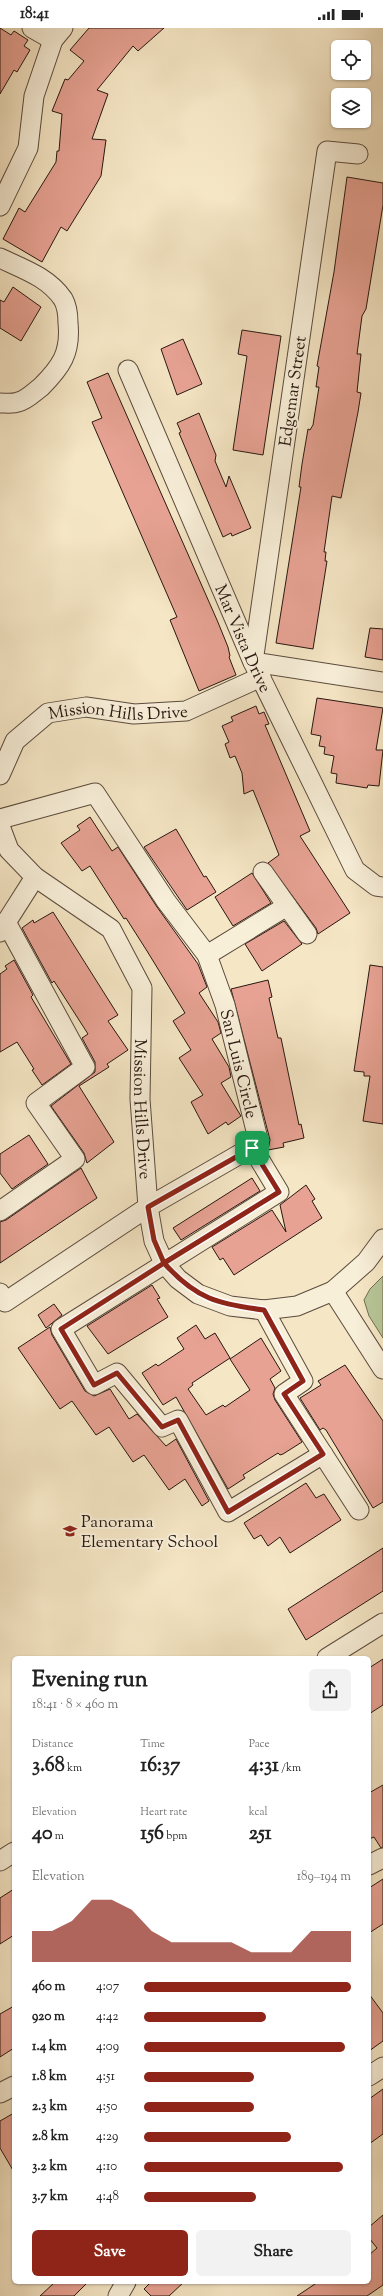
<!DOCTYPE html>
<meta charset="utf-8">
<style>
body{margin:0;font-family:"Sorts Mill Goudy",serif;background:#f2f2f2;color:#222;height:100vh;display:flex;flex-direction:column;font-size:15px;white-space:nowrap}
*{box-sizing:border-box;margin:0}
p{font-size:13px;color:#767676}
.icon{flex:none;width:22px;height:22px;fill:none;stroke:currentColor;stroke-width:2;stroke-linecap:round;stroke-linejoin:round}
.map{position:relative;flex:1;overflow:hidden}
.sheet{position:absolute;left:12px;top:1628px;width:359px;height:628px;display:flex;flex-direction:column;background:#fff;border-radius:6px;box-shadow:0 1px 3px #0004}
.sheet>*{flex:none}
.buttons{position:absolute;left:331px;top:12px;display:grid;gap:8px}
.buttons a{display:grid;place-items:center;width:40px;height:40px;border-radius:6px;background:#fff;box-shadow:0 1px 3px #0004;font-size:20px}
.pin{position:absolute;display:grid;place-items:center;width:34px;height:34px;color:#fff;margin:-17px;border-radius:8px;box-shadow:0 2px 6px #0006}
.round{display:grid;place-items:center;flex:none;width:42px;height:42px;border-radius:6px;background:#f2f2f2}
.overview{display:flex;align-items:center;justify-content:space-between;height:68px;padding:0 20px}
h1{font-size:22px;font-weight:700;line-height:30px}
.figures{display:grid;grid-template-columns:repeat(3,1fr);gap:6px;height:68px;padding:4px 20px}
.figures div{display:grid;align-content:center}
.figures b{font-size:20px;font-weight:700}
.figures small{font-size:11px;font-weight:400}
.figures p{font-size:11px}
.chart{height:112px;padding:8px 20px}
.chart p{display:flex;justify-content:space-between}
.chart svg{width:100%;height:72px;margin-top:4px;fill:#8f2418;opacity:.7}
.cta{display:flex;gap:8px;margin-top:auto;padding:8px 20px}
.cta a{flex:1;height:46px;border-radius:6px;background:#8f2418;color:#fff;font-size:16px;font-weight:700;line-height:46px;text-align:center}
.cta a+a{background:#f2f2f2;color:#222}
ul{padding:0 20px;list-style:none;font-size:13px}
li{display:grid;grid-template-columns:64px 48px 1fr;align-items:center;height:30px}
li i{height:10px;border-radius:5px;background:#8f2418}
.status{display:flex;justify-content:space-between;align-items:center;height:28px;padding:0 20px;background:#fff;direction:ltr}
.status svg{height:11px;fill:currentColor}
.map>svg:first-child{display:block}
.green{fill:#b7c698;stroke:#706e54}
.building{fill:#e7a293;stroke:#281710}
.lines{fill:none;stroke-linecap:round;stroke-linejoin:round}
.minor-casing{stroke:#5b4b3d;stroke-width:21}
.minor{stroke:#f8efd9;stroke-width:19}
.route-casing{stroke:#fff;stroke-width:8}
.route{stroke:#8f2418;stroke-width:5}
.labels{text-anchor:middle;stroke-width:4;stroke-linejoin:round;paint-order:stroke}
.street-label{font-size:17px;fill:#281710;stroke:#f8efd9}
.poi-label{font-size:17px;fill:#281710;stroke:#f8efd9;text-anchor:start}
</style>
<div class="status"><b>18:41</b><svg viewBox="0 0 49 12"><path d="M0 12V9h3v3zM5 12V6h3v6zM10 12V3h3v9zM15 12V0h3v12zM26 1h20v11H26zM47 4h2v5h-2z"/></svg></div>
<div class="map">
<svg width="383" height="2268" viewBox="0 0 383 2268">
<rect width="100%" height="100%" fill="#f5e6c5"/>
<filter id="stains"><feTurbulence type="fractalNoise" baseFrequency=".005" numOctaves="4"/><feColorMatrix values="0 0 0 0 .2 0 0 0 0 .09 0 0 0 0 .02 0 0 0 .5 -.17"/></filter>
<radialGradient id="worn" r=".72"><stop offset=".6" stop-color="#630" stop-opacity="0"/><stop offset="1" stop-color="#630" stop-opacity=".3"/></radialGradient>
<!-- green -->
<path class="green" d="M383 1248V1310L369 1288 364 1272 370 1261Z"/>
<!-- building -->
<path class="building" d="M0 0 11 7 14 3 28 12 24 18 30 22 17 44 14 42 0 66Z
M89 0H164L138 23 133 18 97 62 108 66 92 111 106 112 101 148 67 203 61 199 42 234 3 211 19 180 25 184 56 134 57 123H59L62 86 52 83 65 51 68 52 84 33 70 22Z
M347 149 383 155V177L366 281 362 288 357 326H361L357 364 361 365 358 384 341 470 332 468 324 524H326L325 533H327L313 621 276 615 301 459H299L302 436 308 401 310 402 313 397 319 359H316L319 339 317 338 334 244Z
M13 259 41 279 21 313 0 300V272L4 274Z
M242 302 281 308 263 427 233 422 247 328 238 326Z
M183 311 202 356 177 367 161 321Z
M108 345 217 592 228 619 230 628 229 629 236 647 199 663 170 592 177 589 92 394 102 390 87 354Z
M199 385 216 427 215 433 226 459 229 448 251 500 232 508 231 505 223 509 179 405 181 404 177 395Z
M370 600 383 601V632L365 629Z
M317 670 383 680 376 722H383L379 758 368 757 367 760 336 755 337 746 331 745 334 728 324 726 325 719 319 718 321 708 311 706Z
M256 678 259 686 264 684 269 696 265 697 310 803 300 808 350 885 318 906 316 900 268 835 279 827 270 804 253 762 244 766 242 745 235 728 230 730 225 716 229 714 222 698 233 693 231 689Z
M90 789 112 823 118 819 157 879 198 936 207 959 199 965 218 994 221 1005 212 1011 229 1039 231 1049 221 1055 241 1088 228 1097 226 1094 208 1106 191 1074 203 1067 179 1030 191 1022 173 993 185 985 147 923 126 890 124 891 90 838 82 843 61 815 80 802 77 798Z
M176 801 204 849 206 848 216 864 187 882 144 819Z
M252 845 271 875 233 898 215 869Z
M53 884 118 987 108 993 128 1022 107 1036 109 1039 79 1058 114 1114 87 1135 84 1125 51 1078 95 1044V1034L82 1010 88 1006 54 953 52 955 22 900 33 892 34 895Z
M284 893 302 916 262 943 245 916Z
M14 932 33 967 31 969 71 1036 42 1057 32 1042 34 1041 17 1014 0 1024V946L7 941 5 938Z
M370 937 383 939V1096L363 1093 370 1048H364V1044L354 1043Z
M268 952 272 969 269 970 278 1010H281L299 1097 301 1096 304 1110 283 1115 284 1119 268 1122 270 1112 231 961Z
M29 1107 48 1136 12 1161 0 1145V1126Z
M81 1140 97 1170 0 1235V1194L6 1192Z
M252 1150 260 1163 181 1212 173 1200Z
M306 1157 315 1171 312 1173 322 1190 234 1247 223 1230 220 1232 212 1219 272 1182 286 1204 280 1177Z
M152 1257 160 1270 157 1271 168 1289 108 1326 87 1298Z
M54 1276 62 1287 46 1300 38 1287Z
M196 1297 205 1311 215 1305 230 1330 192 1355 193 1357 188 1361 206 1387 223 1377 225 1379 250 1362 230 1331 261 1310 281 1343 270 1351 275 1360 273 1366 275 1372 302 1414 283 1426 280 1427 278 1425 243 1447 245 1450 228 1461 176 1369 163 1377 142 1345 156 1336 158 1338 184 1321 177 1310Z
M50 1299 52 1307 85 1363 94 1368 110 1361 129 1391 137 1386 166 1418 176 1411 209 1473 202 1478 185 1451 169 1462 144 1427 133 1434 109 1399 96 1407 72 1373 60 1381 18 1320Z
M345 1337 383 1393V1474L373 1480 326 1402 323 1400 320 1402 300 1370 321 1357 318 1353Z
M306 1455 316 1470 324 1466 341 1492 290 1525 280 1509 268 1518 261 1507 254 1511 244 1495Z
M383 1520V1563L306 1612 288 1581Z
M383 1631V1677L369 1686V1640Z
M383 1757V1819L381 1820 374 1809 369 1811V1765Z
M383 1851V1896L369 1905V1860Z
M14 1861V1907L0 1916V1870Z
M369 1966 383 1985V2013L369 2023Z
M14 1978V2020L0 2029V1986Z
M383 2061V2106L369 2116V2071Z
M14 2085V2144L0 2120V2093Z
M383 2187V2257L367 2268H297L318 2254H369V2227L377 2220 369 2210V2199Z
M55 2254H88L74 2268H40Z
M151 2254H184L169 2268H151L144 2261Z"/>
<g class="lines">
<defs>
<g id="minor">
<path d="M32 0 53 12"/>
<path d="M358 126 327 123 253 634 383 654"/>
<path d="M0 178 28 120 34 68 53 12 63 0"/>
<path d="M0 230C23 241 48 249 63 271 67 278 68 287 68 295 71 325 61 339 41 359 34 364 27 372 18 374 13 376 6 375 0 375"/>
<path id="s1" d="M128 342 253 634 355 842 376 858 383 859"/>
<path id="s2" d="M0 747 15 713 48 685 86 679 134 686 186 683 261 649"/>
<path id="s3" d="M0 791 95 765 166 873 207 927 225 977 259 1115 148 1179 5 1274 0 1265"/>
<path id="s4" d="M0 798 9 822 35 849 111 901 142 960 140 1071 148 1179 154 1213 164 1235 178 1251 198 1266 230 1278 264 1282 297 1278 333 1263 366 1234 383 1211"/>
<path d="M263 844 307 906"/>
<path d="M0 904 35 849"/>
<path d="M207 927 287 878"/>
<path d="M252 1119 279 1164 61 1301 94 1357 117 1345 162 1399 178 1392 228 1484 323 1426"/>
<path d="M0 1183 75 1131 36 1075 85 1039 6 894"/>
<path d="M333 1263 383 1341"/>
<path d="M264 1282 303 1353 284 1366 359 1482"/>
<path d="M327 1630 383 1595"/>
<path d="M0 1833 14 1824"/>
<path d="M369 1837 383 1830"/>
<path d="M369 2048 383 2039"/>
<path d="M0 2065 14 2058"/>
<path d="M118 2268 126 2254"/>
</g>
</defs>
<!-- minor casing -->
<use href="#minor" class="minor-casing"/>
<!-- minor -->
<use href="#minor" class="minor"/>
</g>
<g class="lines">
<defs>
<path id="route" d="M252 1120 148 1179 154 1212 164 1235 61 1301 94 1357 117 1345 162 1399 178 1392 228 1484 323 1426 284 1366 303 1353 264 1282C218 1276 196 1271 164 1235L279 1164 252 1120"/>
</defs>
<!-- route casing -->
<use href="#route" class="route-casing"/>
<!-- route -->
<use href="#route" class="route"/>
</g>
<!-- icons -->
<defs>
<symbol id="school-bare" viewBox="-9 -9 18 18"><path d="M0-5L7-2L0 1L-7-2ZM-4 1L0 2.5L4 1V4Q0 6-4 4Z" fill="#8f2418" stroke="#f8efd9" stroke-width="2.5" paint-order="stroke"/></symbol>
</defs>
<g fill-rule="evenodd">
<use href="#school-bare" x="60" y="1493" width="20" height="20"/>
</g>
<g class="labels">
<!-- street labels -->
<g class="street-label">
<text transform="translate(292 363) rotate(-82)" y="6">Edgemar Street</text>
<text dy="6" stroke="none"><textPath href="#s1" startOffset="292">Mar Vista Drive</textPath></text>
<text dy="6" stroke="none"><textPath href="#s2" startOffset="151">Mission Hills Drive</textPath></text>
<text dy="6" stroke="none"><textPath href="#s3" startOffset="409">San Luis Circle</textPath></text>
<text dy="6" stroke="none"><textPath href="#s4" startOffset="343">Mission Hills Drive</textPath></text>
</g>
<!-- poi labels -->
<g class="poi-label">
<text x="81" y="1499">Panorama<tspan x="81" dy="20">Elementary School</tspan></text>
</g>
</g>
<rect width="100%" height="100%" filter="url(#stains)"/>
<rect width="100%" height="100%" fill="url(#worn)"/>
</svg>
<div class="buttons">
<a><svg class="icon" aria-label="locate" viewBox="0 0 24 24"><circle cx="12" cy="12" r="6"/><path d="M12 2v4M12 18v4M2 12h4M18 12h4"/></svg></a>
<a><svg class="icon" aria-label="layers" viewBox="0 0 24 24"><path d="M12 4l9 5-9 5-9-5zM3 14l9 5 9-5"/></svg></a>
</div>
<div class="pin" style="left:252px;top:1120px;background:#1e9e55"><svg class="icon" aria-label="arrive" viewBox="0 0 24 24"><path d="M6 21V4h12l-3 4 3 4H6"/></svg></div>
<section class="sheet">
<div class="overview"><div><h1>Evening run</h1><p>18:41 · 8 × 460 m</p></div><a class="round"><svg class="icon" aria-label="share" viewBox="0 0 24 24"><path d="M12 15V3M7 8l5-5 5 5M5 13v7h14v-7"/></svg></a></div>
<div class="figures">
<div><p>Distance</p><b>3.68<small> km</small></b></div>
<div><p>Time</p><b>16:37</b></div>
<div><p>Pace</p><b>4:31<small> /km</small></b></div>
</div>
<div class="figures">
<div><p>Elevation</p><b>40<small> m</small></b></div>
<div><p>Heart rate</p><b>156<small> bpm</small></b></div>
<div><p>kcal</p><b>251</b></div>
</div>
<div class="chart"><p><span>Elevation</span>189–194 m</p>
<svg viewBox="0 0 160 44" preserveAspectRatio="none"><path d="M0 44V25L10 25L20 19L30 6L40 6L50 12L60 25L70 32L80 32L90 32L100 32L110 38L120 38L130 38L140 25L150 25L160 25V44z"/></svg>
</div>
<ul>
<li><b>460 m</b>4:07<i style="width:100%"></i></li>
<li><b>920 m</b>4:42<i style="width:59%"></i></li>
<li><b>1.4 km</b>4:09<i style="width:97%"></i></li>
<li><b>1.8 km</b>4:51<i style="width:53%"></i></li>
<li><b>2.3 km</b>4:50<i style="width:53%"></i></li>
<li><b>2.8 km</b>4:29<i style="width:71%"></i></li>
<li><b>3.2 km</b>4:10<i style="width:96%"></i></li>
<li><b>3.7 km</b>4:48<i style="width:54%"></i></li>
</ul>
<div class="cta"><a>Save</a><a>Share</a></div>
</section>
</div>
